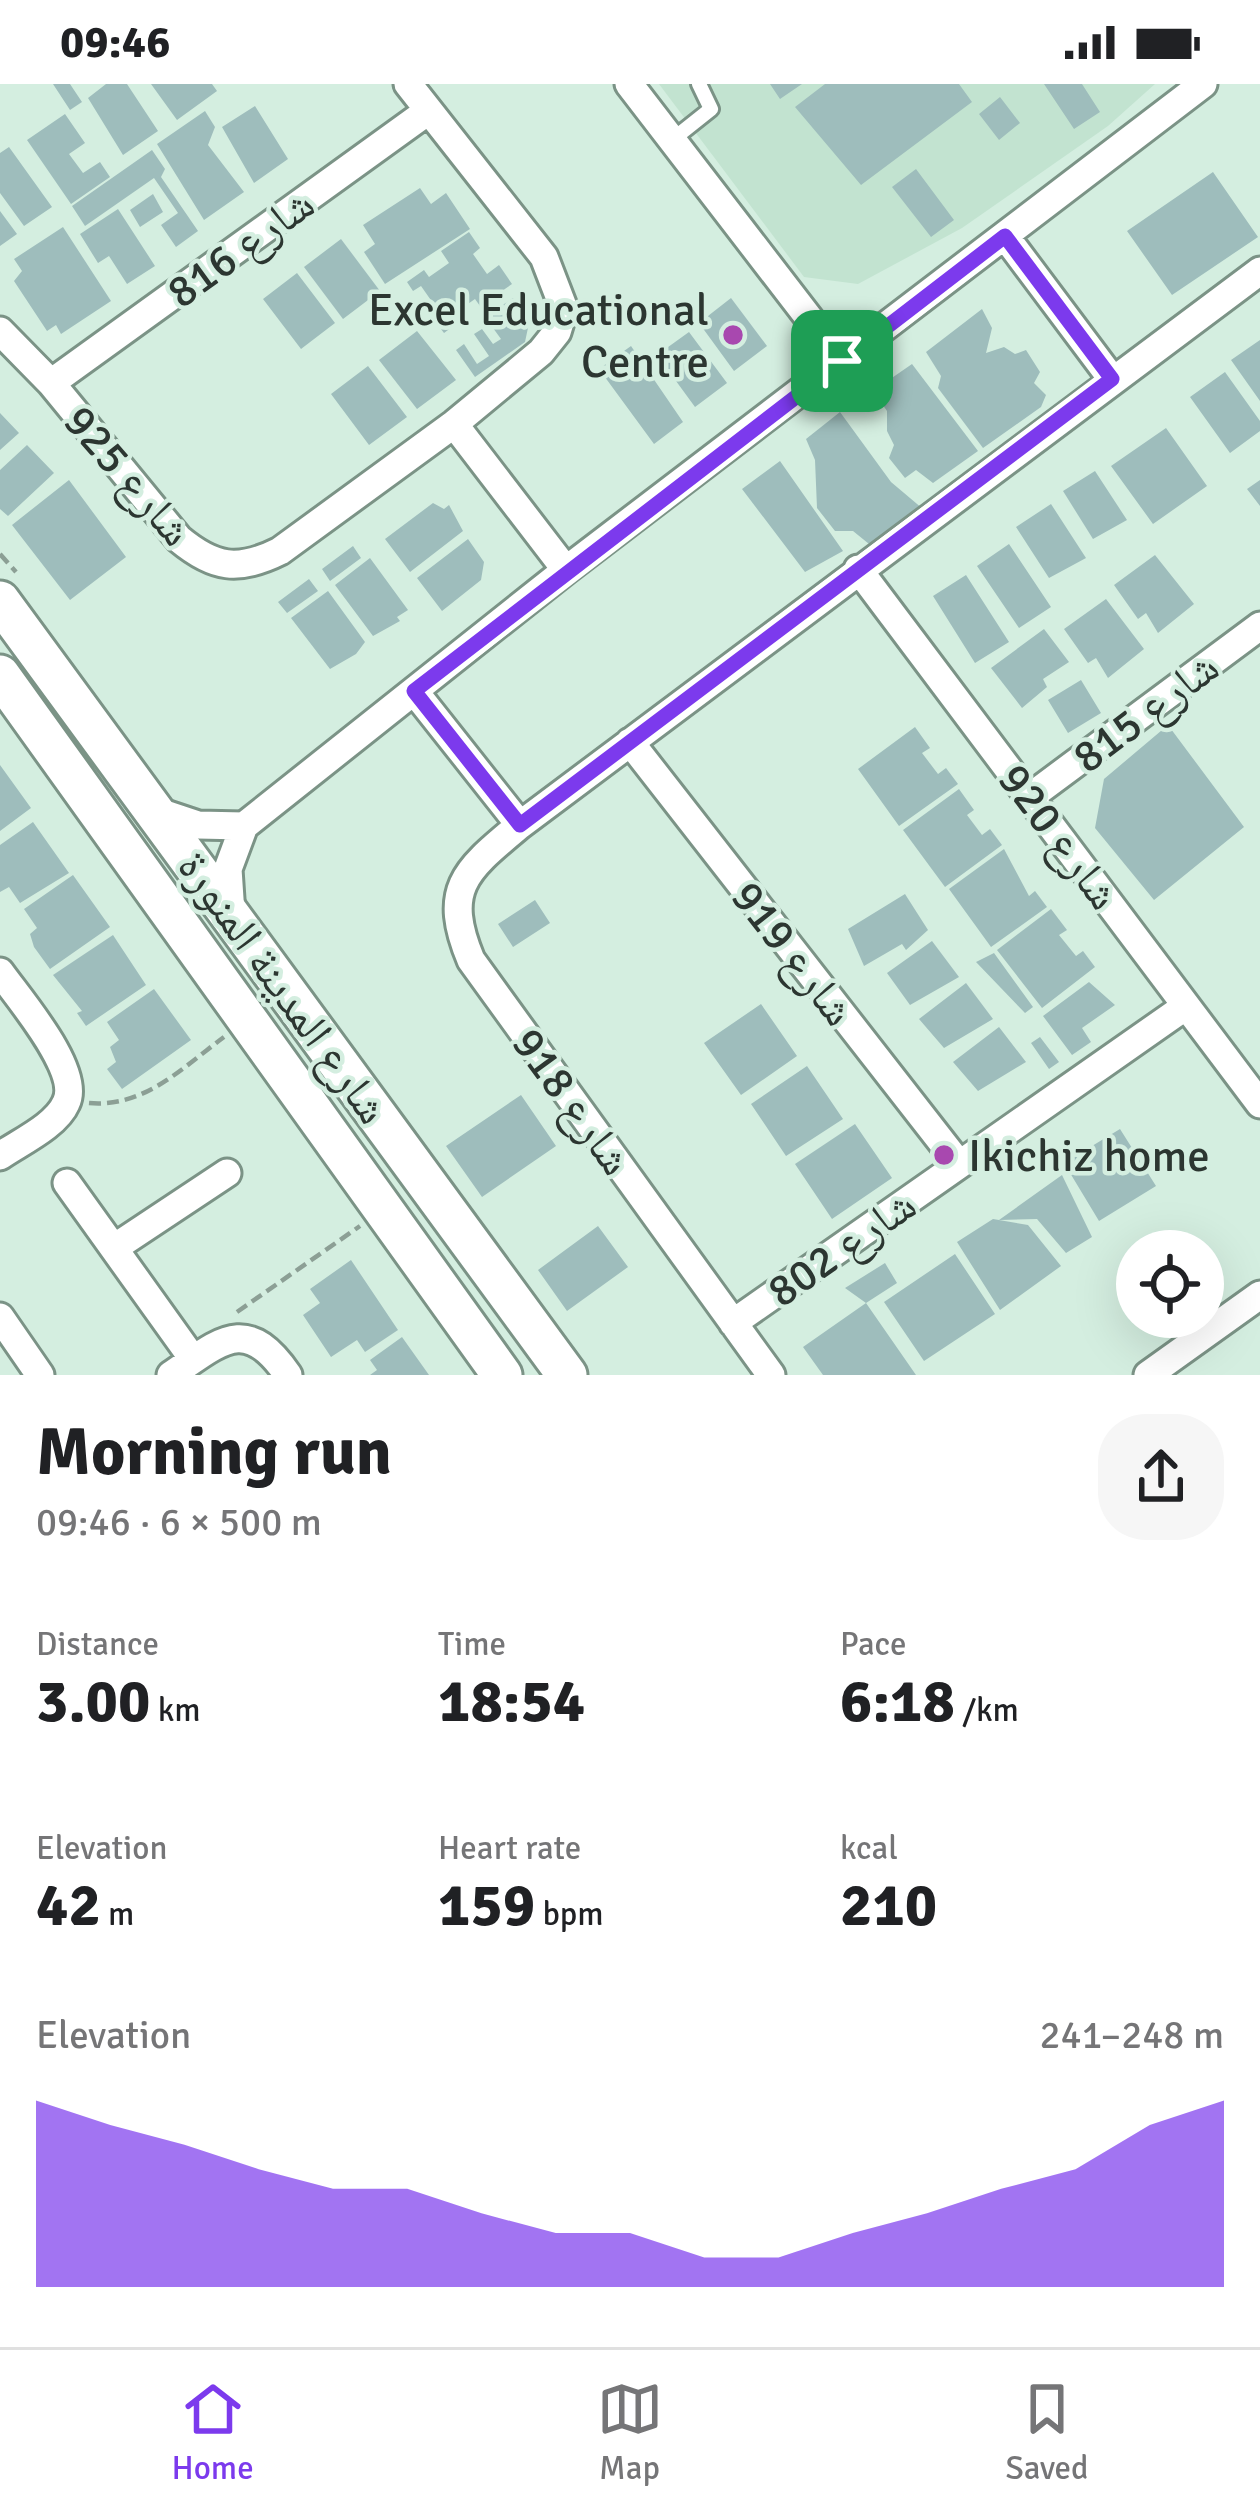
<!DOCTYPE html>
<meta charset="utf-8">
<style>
body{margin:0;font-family:Signika,"Noto Naskh Arabic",sans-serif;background:#f6f6f6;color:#202124;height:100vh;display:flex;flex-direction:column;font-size:45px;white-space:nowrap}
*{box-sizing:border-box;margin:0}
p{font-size:39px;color:#757577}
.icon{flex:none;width:66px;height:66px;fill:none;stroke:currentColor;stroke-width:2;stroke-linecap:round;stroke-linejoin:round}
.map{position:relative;height:1291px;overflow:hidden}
.side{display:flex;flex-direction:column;background:#fff;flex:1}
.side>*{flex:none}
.fabs{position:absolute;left:1116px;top:1146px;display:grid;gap:24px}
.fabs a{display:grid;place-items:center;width:108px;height:108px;border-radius:50%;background:#fff;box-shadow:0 12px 48px #0002;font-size:60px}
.pin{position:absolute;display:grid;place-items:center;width:102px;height:102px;color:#fff;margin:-51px;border-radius:24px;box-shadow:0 6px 18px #0006}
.round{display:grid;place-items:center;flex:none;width:126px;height:126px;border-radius:48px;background:#f6f6f6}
.headline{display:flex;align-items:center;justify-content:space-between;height:204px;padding:0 36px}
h1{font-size:66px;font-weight:700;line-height:90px}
.figures{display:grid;grid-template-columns:repeat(3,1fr);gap:18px;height:204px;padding:12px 36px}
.figures div{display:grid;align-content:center}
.figures b{font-size:60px;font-weight:700}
.figures small{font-size:33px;font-weight:400}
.figures p{font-size:33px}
.chart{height:336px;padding:24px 36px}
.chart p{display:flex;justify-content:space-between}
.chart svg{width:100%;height:216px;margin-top:12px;fill:#7c3aed;opacity:.7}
.status{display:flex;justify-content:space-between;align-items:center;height:84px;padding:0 60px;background:#fff;direction:ltr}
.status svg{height:33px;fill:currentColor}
.dock{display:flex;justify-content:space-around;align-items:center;height:168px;border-top:3px solid #e0e0e0;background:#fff;font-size:33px;color:#757577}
.dock a{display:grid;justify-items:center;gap:6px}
.dock .current{color:#7c3aed}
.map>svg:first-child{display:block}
.built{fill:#c2e3d0}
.building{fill:#9ebdbc}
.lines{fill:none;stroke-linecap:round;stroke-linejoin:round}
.lane-casing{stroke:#7b9386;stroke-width:20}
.street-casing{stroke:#7b9386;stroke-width:33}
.secondary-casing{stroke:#7b9386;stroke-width:45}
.path{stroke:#8c9f95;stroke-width:4.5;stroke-dasharray:12 6;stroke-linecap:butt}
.lane{stroke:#fff;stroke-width:14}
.street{stroke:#fff;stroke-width:27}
.secondary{stroke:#fff;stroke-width:39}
.route-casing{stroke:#fff;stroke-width:24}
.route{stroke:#7c3aed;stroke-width:15}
.poi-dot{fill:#a848af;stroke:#d4eee0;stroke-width:4.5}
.labels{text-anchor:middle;stroke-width:9;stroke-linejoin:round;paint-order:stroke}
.street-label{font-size:45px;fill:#2c3631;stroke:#d4eee0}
.poi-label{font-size:45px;fill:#2c3631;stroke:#d4eee0;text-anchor:end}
</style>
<div class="status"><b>09:46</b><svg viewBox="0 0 49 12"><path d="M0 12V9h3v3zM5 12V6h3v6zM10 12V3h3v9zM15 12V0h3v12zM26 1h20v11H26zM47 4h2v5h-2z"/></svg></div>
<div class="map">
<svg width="1260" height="1291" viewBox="0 0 1260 1291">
<rect width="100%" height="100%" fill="#d4eee0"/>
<!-- built -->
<path class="built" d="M659 0H1155L1108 42 962 144 858 200 804 193Z"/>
<!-- building -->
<path class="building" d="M53 0H70L82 18 70 26Z
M106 0H127L158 47 123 71 88 14Z
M151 0H212L217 7 177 36Z
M770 0H802L780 15Z
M825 0H959L972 18 861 101 795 23Z
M1044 0H1082L1100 28 1074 45Z
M1000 13 1020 39 999 56 979 30Z
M255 22 288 75 254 99 222 43Z
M205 27 215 43 208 61 244 108 204 136 157 60Z
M65 30 85 59 69 70 83 89 100 78 110 93 71 120 27 56Z
M9 63 52 123 24 142 0 109V69Z
M152 66 165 85 161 93 198 147 176 163 161 141 178 129 154 94 85 142 72 122Z
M916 85 954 136 931 153 892 103Z
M1213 88 1258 153 1172 211 1127 147Z
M420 104 431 120 446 109 470 145 385 200 364 168 375 160 363 141Z
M153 110 163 128 140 143 130 126Z
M118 125 155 182 127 200 109 172 98 179 80 150Z
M0 127 17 150 0 162Z
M63 143 111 217 61 250 56 241 47 247 14 197 22 187 14 175Z
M469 148 480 164 473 170 487 190 499 181 512 200 480 222 475 215 462 224 467 232 444 249 435 237 442 232 421 202 413 207 407 198 424 186 429 193 449 179 441 167Z
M341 155 380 207 343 235 304 183Z
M297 189 335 239 301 265 263 215Z
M513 214 529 239 525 258 475 293 456 266 464 260 477 280 489 272 474 250 482 245 493 260 501 255 485 233Z
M731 214 767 262 734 287 699 239Z
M982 225 992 244 986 269 1004 263 1015 270 1026 266 1040 288 1034 299 1046 311 1041 323 983 364 938 304 941 292 926 268Z
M417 247 456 296 417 325 379 276Z
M689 248 727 299 695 323 657 271Z
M1260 256V317L1231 276Z
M631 262 683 338 654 360 599 285Z
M912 280 978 367 933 399 916 386 905 394 889 374 894 361 887 347V327L873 307Z
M368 282 407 333 369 361 331 310Z
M1225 288 1260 337V347L1230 369 1190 313Z
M840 328 891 398 923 425 874 464 853 447H835L817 424 815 376 806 355Z
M0 329 19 349 0 366Z
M1166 344 1207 402 1153 440 1111 382Z
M27 361 54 389 8 432 0 425V386Z
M780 377 843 467 805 488 742 405Z
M1095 387 1127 436 1093 455 1063 407Z
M69 396 126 473 70 516 12 441Z
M1260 396V422L1247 405Z
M433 419 444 425 449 421 463 447 410 488 385 455Z
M1051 420 1086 474 1049 494 1016 443Z
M468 455 484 478 481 496 442 527 417 494Z
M1009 460 1051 523 1019 544 977 482Z
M353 462 361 474 330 497 322 485Z
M1155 471 1194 520 1158 549 1146 529 1138 535 1114 501Z
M370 474 408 526 397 533 400 537 373 552 335 501Z
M966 491 1009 558 975 579 933 512Z
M309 495 318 507 287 529 278 518Z
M328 507 365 558 356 570 330 585 291 534Z
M1106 515 1144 565 1108 594 1096 574 1088 579 1064 545Z
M1044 545 1069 578 1043 595 1047 603 1022 624 991 584Z
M1081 596 1101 629 1068 649 1048 616Z
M1168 641 1244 743 1154 816 1095 744 1104 695Z
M915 643 930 664 922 669 938 690 946 684 958 700 899 742 858 685Z
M0 681 31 724 0 747Z
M959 705 974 726 967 731 982 751 990 745 1002 761 945 803 903 746Z
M33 738 69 789 20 819 9 803 0 808V761Z
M1004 765 1029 812 1035 807 1047 823 991 863 949 805Z
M73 791 110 843 50 885 34 863 30 850 37 844 24 825Z
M905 810 928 846 906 866 902 860 864 882 848 845Z
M535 816 550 839 513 863 498 840Z
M1051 825 1067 846 1059 851 1076 872 1083 867 1095 883 1042 924 997 866Z
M113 851 146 901 86 942 77 929 82 927 53 891Z
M932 857 959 893 910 921 887 889Z
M994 869 1033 923 1025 929 976 878Z
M1089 898 1115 921 1082 944 1091 958 1072 971 1043 932Z
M966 899 993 935 944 964 919 935Z
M154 905 191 956 122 1005 107 985 116 978 110 963 119 956 107 938Z
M761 920 797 972 741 1011 704 959Z
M999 943 1026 978 978 1007 953 978Z
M1040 953 1059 978 1049 985 1031 959Z
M807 982 843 1035 786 1072 751 1020Z
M521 1011 556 1062 482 1113 446 1062Z
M855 1040 892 1094 832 1135 795 1080Z
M1120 1045 1156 1102 1099 1137 1064 1079Z
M1062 1091 1092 1153 1066 1169 1037 1135 999 1136Z
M993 1135 1028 1141 1061 1182 1000 1226 957 1158Z
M598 1142 628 1183 567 1227 538 1186Z
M955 1170 995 1230 924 1277 884 1218Z
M351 1176 398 1246 365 1268 357 1256 331 1273 303 1231 320 1219 310 1205Z
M885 1179 897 1199 866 1219 845 1204Z
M866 1219 916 1291H823L803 1263Z
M402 1253 429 1291H370L377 1286 370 1276Z"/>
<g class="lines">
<defs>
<path id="lane" d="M672 56 711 25 699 0"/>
<path id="street" d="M629 0 842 277
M1005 152 1112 295
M0 247 51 299 179 455C214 484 238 488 280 467L454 340 541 268 557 248 564 225 544 173 408 0
M51 299 428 27
M454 340 566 486
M858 485 1260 1020
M414 607 520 741
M630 658 959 1080
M1030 713 1260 542
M156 727 198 741 244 742
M231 830 228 785 244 742 566 486 1203 0
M0 888C19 915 82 987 66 1019 56 1042 20 1058 0 1072
M67 1099 193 1275
M114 1164 227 1089
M0 1233 40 1291
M733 1239 1186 922
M171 1291C221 1257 246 1230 288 1291
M771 1291 471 876C441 804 466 786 520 741L1260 187
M1148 1291 1260 1211"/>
<path id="secondary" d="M0 517 567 1291
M0 591 502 1291"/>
</defs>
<!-- lane casing -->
<use href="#lane" class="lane-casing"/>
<!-- street casing -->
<use href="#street" class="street-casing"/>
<!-- secondary casing -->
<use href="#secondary" class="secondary-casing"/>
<!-- path -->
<path class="path" d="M0 470 16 488
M89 1019C144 1024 182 984 224 953
M237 1228 360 1142"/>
<!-- lane -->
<use href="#lane" class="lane"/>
<!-- street -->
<use href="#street" class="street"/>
<!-- secondary -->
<use href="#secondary" class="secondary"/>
</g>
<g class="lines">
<defs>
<path id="route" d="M1005 152 1112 295 520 741 414 607Z"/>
</defs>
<!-- route casing -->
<use href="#route" class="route-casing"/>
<!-- route -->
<use href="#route" class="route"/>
</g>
<!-- markers -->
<g class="poi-dot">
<circle cx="733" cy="251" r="12"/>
<circle cx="944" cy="1071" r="12"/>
</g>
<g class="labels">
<!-- street labels -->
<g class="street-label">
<text transform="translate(240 163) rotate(-36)" y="16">شارع 816</text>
<text transform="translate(129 391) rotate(49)" y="16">شارع 925</text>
<text transform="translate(1145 627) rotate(-37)" y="16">شارع 815</text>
<text transform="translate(1060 752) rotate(53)" y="16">شارع 920</text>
<text transform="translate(794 869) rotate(52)" y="16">شارع 919</text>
<text transform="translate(284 903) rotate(54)" y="16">شارع المدينة المنورة</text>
<text transform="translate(573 1017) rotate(54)" y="16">شارع 918</text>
<text transform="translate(841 1163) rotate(-35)" y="16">شارع 802</text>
</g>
<!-- poi labels -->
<g class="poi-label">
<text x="709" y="241">Excel Educational<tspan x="709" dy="52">Centre</tspan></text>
<text x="968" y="1087" text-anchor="start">Ikichiz home</text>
</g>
</g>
</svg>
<div class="fabs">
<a><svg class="icon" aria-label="locate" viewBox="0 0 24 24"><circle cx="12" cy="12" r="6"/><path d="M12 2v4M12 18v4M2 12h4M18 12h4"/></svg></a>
</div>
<div class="pin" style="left:842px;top:277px;background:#1e9e55"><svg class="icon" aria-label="arrive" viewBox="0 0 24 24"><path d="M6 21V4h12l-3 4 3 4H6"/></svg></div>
</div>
<section class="side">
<div class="headline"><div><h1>Morning run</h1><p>09:46 · 6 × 500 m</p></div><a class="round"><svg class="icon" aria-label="share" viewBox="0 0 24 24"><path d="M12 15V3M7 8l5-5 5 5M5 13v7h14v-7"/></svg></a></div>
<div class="figures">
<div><p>Distance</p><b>3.00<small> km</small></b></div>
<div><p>Time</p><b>18:54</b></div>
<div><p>Pace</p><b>6:18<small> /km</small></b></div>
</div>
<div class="figures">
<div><p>Elevation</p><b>42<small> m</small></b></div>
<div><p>Heart rate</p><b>159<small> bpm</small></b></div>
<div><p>kcal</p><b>210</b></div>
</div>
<div class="chart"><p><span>Elevation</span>241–248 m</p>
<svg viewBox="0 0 160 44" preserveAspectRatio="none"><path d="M0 44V6L10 11L20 15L30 20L40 24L50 24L60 29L70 33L80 33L90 38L100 38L110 33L120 29L130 24L140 20L150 11L160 6V44z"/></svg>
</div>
</section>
<nav class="dock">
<a class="current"><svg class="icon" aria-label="home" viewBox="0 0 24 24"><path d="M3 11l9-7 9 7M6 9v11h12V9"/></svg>Home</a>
<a><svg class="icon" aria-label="map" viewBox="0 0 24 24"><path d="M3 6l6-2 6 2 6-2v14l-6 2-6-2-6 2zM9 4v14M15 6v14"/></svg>Map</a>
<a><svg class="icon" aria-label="saved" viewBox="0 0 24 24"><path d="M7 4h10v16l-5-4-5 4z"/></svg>Saved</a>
</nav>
